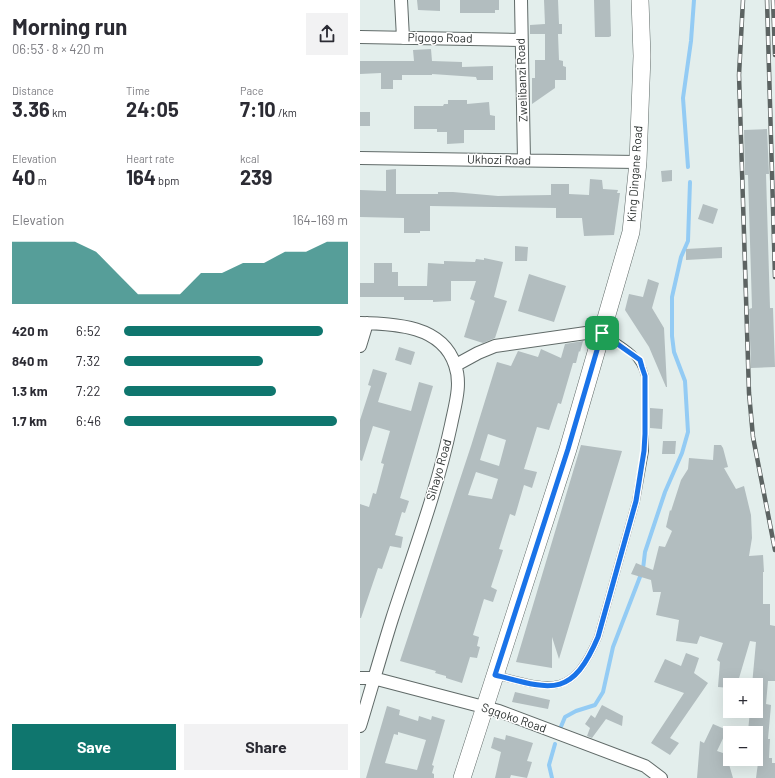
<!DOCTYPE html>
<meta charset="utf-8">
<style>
body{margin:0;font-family:Barlow,sans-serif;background:#f2f2f3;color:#2b2b33;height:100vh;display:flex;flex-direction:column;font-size:15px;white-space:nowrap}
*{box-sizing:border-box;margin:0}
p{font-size:13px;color:#7c7c81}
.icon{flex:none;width:22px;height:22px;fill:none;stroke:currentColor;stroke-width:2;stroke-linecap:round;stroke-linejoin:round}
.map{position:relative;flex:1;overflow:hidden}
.side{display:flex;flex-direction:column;background:#fff;width:360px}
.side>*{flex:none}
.buttons{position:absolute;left:363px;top:678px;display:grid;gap:8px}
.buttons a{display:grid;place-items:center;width:40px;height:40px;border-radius:0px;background:#fff;box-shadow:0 4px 16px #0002;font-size:20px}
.pin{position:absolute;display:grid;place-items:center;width:34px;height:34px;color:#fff;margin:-17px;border-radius:8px;box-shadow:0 2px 6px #0006}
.round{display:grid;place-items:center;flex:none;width:42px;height:42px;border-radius:0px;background:#f2f2f3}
.overview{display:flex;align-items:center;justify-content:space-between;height:68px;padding:0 12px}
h1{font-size:22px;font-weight:700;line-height:30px}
.figures{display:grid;grid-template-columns:repeat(3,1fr);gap:6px;height:68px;padding:4px 12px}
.figures div{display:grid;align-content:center}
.figures b{font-size:20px;font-weight:700}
.figures small{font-size:11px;font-weight:400}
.figures p{font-size:11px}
.chart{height:112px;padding:8px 12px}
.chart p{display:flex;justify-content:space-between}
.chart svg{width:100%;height:72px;margin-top:4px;fill:#0f766e;opacity:.7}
.action{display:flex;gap:8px;margin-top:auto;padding:8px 12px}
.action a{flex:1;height:46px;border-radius:0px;background:#0f766e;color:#fff;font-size:16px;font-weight:700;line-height:46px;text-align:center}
.action a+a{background:#f2f2f3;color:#2b2b33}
ul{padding:0 12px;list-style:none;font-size:13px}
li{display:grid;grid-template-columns:64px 48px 1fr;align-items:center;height:30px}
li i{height:10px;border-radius:5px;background:#0f766e}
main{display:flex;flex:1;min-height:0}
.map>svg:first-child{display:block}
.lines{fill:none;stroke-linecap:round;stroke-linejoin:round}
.stream{stroke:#93cbf4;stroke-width:4}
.building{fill:#b2bdbf;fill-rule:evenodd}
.lane-casing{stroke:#606a68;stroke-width:8}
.street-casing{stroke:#606a68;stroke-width:14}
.secondary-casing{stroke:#606a68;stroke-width:18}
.lane{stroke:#fff;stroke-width:6}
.street{stroke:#fff;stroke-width:12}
.secondary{stroke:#fff;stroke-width:17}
.rail-casing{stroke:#5c6362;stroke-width:4.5}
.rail{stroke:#fff;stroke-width:3;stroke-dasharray:9;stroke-linecap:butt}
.route-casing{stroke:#fff;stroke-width:8}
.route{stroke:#1a73e8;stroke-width:5}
.labels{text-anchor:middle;stroke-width:3;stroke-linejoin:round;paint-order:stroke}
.street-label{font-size:12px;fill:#2c3130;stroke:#fff}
</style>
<main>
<section class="side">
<div class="overview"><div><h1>Morning run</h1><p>06:53 · 8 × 420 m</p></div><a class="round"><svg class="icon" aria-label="share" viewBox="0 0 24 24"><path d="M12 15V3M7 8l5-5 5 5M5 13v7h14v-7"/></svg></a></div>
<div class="figures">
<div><p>Distance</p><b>3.36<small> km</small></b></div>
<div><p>Time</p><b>24:05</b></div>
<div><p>Pace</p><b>7:10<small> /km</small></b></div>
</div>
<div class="figures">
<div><p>Elevation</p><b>40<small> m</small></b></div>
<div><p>Heart rate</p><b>164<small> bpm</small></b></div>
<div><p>kcal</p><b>239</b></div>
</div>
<div class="chart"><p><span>Elevation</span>164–169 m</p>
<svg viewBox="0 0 160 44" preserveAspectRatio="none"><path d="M0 44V6L10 6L20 6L30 6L40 12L50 25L60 38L70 38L80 38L90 25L100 25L110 19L120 19L130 12L140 12L150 6L160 6V44z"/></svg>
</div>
<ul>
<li><b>420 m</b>6:52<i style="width:89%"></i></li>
<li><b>840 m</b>7:32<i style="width:62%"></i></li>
<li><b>1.3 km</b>7:22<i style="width:68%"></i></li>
<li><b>1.7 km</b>6:46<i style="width:95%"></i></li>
</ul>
<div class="action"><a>Save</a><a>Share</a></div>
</section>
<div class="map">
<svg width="415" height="778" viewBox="0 0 415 778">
<rect width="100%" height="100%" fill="#e3eeec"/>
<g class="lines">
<!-- stream -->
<path class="stream" d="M328 167 323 98 331 41 334 0
M200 729 205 717 216 711 235 705 243 692 253 647 283 569 285 552 305 492 322 453 328 432 325 381 314 352 312 336V297L321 257 328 241 330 182
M192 778 189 765 195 744"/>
</g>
<!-- building -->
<path class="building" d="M57 0H80V11L58 10Z
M100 0H139V10H135V13H100Z
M184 0H198L199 24H202V34H198L199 60 203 61V66L206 67V80H195V88L172 104V78H175V60H185V34H170V25L185 24Z
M234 0H250L251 36 249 37H235Z
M71 49 72 61 102 62V67L133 66V80H117L116 77 72 74V75H42V80H33V89H21V73L0 74V61H54L53 50Z
M88 100H107V104L129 102 130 115 135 116V130H104V143L87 144V132H77V129H54V106H83L84 104H88Z
M0 112H10V126H0Z
M407 129 409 174H406L410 308H413L415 367 391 368 389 309 392 308 388 175H385L384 130Z
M36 169V194H78V192H93L138 196 191 195V184H209V194L229 195 230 179 242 180 243 189 258 190 257 193H260L254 235 224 236 222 218H196V208L70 206V231H60V233H44V218L0 217V190L26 191V170Z
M312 170V181L302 182 301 171Z
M343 204 358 209 353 224 338 219Z
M155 246 168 247 167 261H155Z
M362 247V258L326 260V249Z
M124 258 143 262 134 297 147 301 135 338 123 343 104 337 115 301 110 299 116 281H91V301L73 302V300H44V297H0V283H14V263H32V272H38V286H67L68 263 84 264V261L115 262 116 259 124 260Z
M169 274 206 286 194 322 158 311Z
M288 279 299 283 292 308 304 328 307 387H306L289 347 265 310 269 294 283 297Z
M223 341 220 352 219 351 216 363H213L201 404 198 403 189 430 177 427 164 469 177 472 172 488 164 485 155 516 150 514 139 549 143 550 131 587 137 590 133 602 124 599 113 635 119 637 117 646 120 647 117 658 110 657 102 683 86 678V676L75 673 76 671 40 661 111 446 137 362 151 366 158 351 178 357 181 349 201 358 205 344ZM128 434 146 440 139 466 120 460ZM116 472 138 479 132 499 108 495Z
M39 347 55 352 51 365 35 360Z
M13 369 27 373 18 402 51 411 59 382 73 386 40 498 49 501 45 513 42 512 35 535 43 537 41 548 30 546 22 569 18 568 1 618H0V504L9 507 13 493 16 494 24 464 21 463 30 431 13 426 2 461 0 460V420L11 386 8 385Z
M290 408 303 409 302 429 290 428Z
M303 441H316L315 454H302Z
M221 445 262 451 199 659 192 637V668L156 662Z
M354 445H361L363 448 368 467 364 468 376 489 384 486 391 515 392 538 389 556 403 555 404 572H403V604H410V625L415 626V681H408L406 704 411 705 408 739H410L409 758H412V763H415V778H396L398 763 396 762V732L388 731 390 711H396L397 685H392L396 642 390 641 377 685H370V688L358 687 360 662 357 660 363 643 340 636 337 644 316 641 319 620 296 615 301 592H293L291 580 271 574 276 563 293 570 299 546 305 547 312 531 306 527 310 510 311 511 321 480 328 469 329 458 353 460Z
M326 653 339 658 334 673 348 683 310 738 319 743 310 755 291 743 324 693 294 682 305 659 321 666Z
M155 692 190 700 188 709 152 702Z
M242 705 263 716 262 726 246 719 232 738 227 736 230 728 225 724 231 715 235 718Z
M27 706 40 710 39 715 58 721 59 716 71 720 72 716 85 720 72 765 74 766 72 773 74 774V778H6ZM38 732 66 740 57 770 25 763 34 734 38 735Z
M353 724 367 730 357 751 366 754 373 778H337L340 741 344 743Z
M146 735 173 743 167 761 172 762 167 778 151 775 150 778H135L141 752 131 748 134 737 145 740Z"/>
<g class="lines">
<defs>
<path id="lane" d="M136 675C193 690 212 697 238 637L276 501 285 451V376C279 353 262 346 244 334"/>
<path id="street" d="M41 0 43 38
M161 0 164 160
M0 37 160 40
M0 158 278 162
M0 323C35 324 82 325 95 365 102 384 95 405 91 425 77 491 53 554 32 619 21 654 11 690 0 726
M0 346 7 323
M96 365 118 353 135 346 226 333H242
M0 678H13L139 711 285 766 301 778"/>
<path id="secondary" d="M102 778 208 449 271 232 278 162 282 56 280 0"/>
</defs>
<!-- lane casing -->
<use href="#lane" class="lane-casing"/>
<!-- street casing -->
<use href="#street" class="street-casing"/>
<!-- secondary casing -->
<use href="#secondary" class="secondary-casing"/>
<!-- lane -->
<use href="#lane" class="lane"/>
<!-- street -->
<use href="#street" class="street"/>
<!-- secondary -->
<use href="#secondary" class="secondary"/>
<defs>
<path id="rail" d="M383 0 379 75 389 393 393 437 415 550
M407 0 415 277
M413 0 415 55"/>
</defs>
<!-- rail casing -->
<use href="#rail" class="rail-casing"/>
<!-- rail -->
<use href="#rail" class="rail"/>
</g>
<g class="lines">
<defs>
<path id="route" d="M242 333 273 355 280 360 282 367 285 376V434L284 451 276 501 238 637C212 698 192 690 135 675L208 449Z"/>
</defs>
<!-- route casing -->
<use href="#route" class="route-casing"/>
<!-- route -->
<use href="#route" class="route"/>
</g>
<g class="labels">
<!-- street labels -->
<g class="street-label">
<text transform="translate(80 38) rotate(1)" y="4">Pigogo Road</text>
<text transform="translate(162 80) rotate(-92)" y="4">Zwelibanzi Road</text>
<text transform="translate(139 160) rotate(1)" y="4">Ukhozi Road</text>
<text transform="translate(275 174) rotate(-86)" y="4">King Dingane Road</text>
<text transform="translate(79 470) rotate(-74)" y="4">Sihayo Road</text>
<text transform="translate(154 718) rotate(19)" y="4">Sgqoko Road</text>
</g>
</g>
</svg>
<div class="buttons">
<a>+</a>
<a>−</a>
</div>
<div class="pin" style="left:242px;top:333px;background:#1e9e55"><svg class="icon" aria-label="arrive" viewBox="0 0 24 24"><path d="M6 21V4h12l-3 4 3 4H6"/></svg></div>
</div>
</main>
